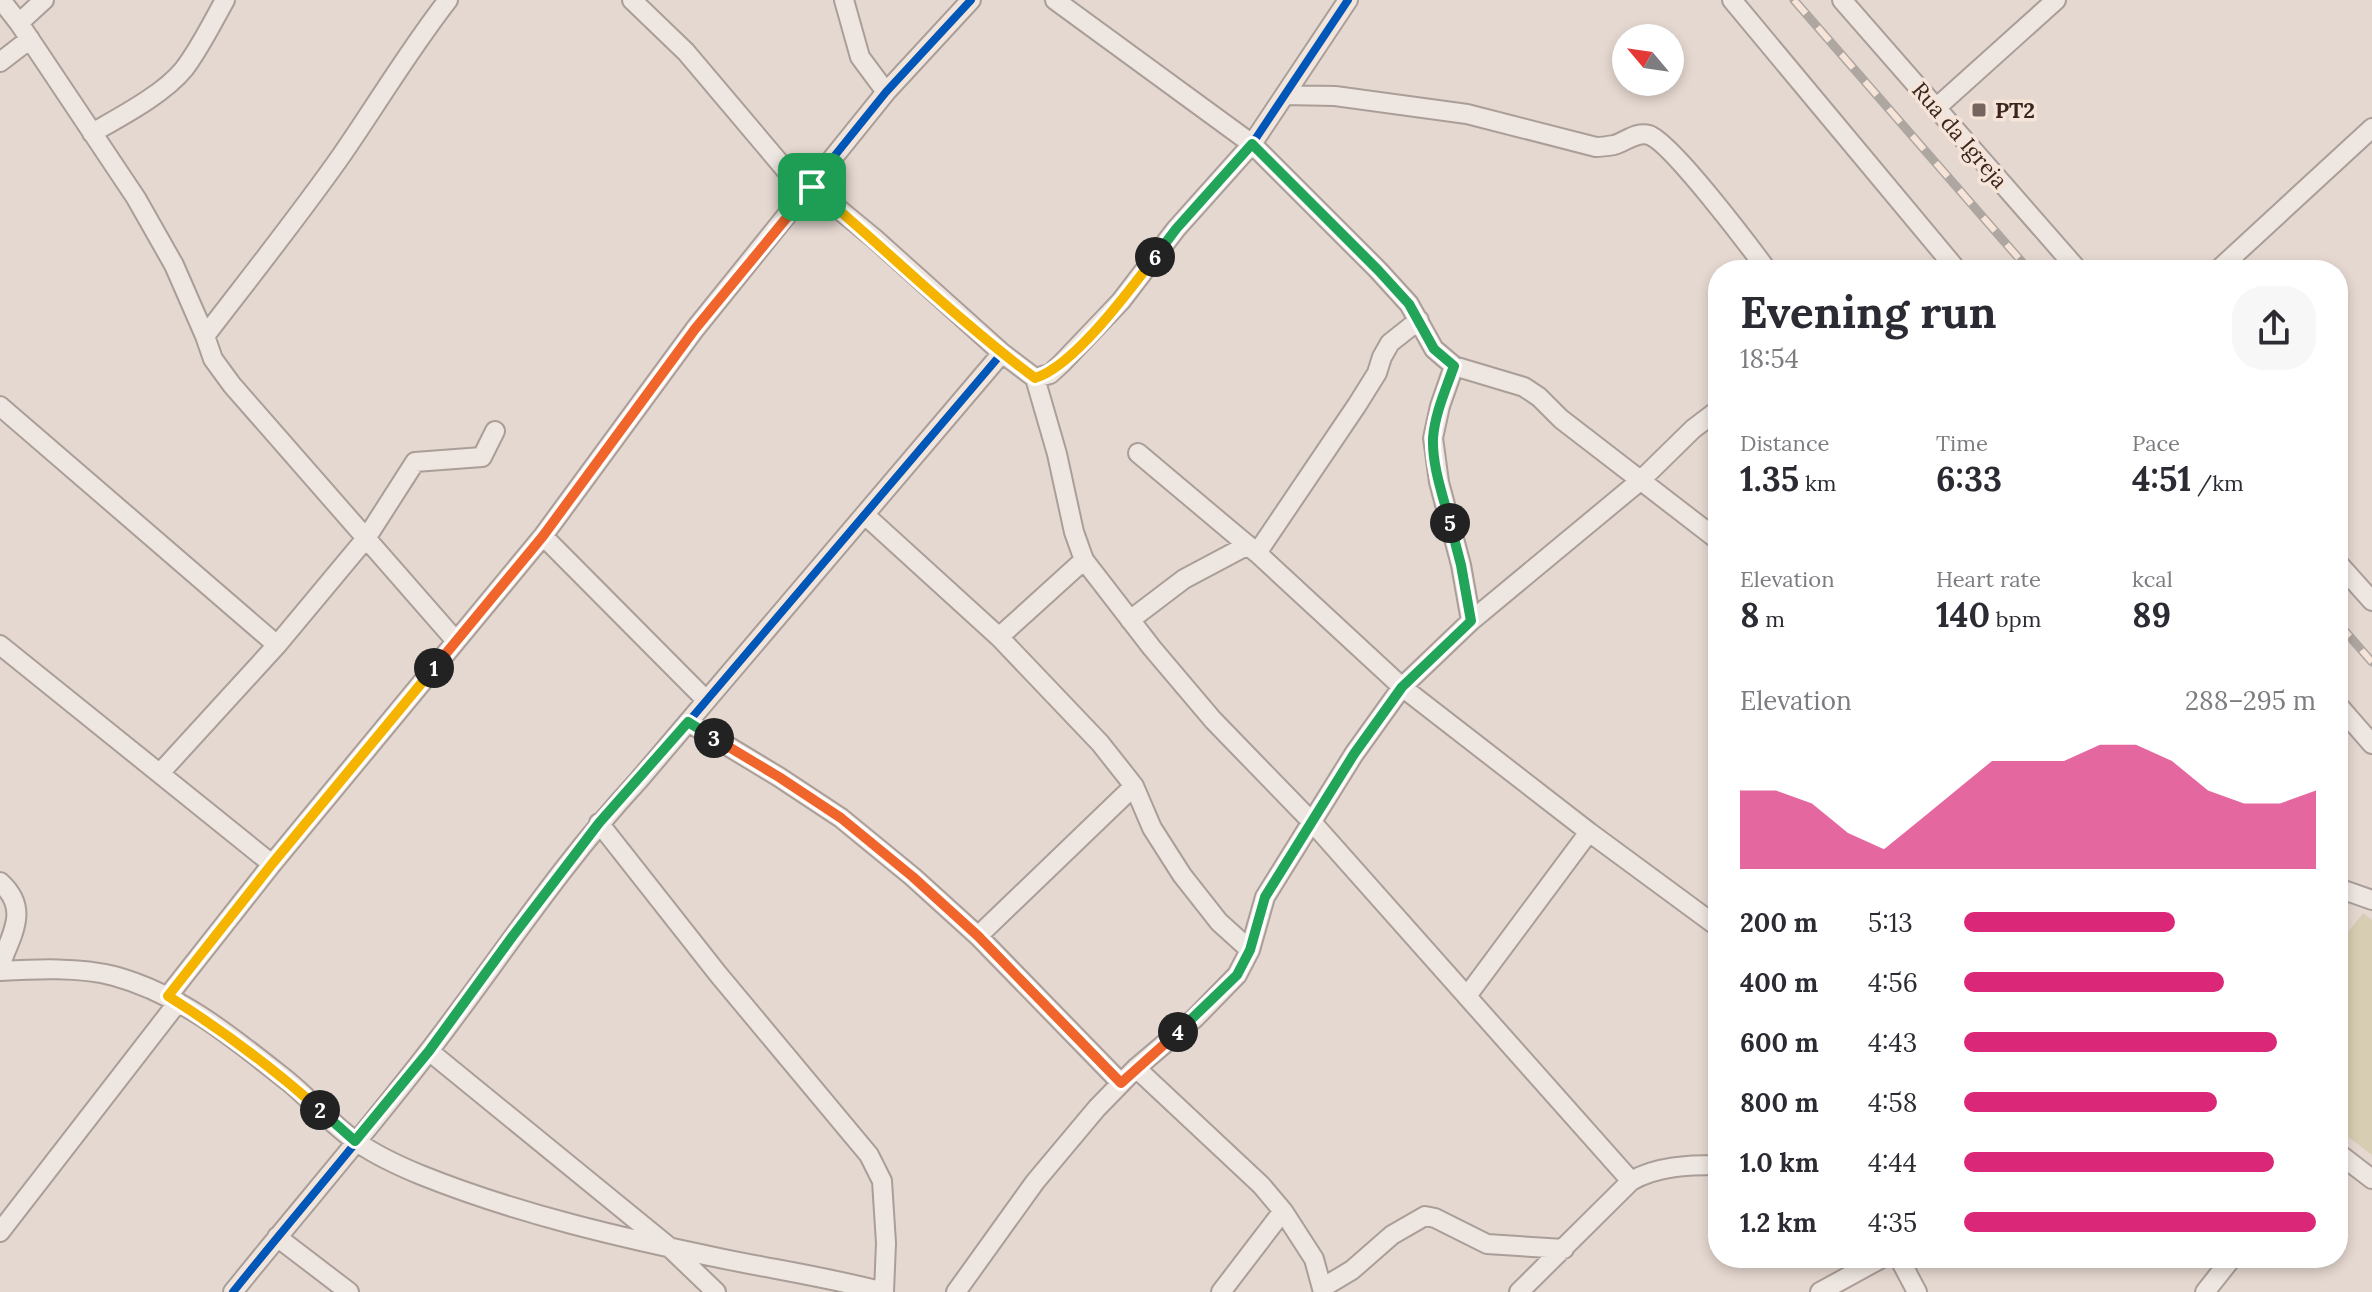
<!DOCTYPE html>
<meta charset="utf-8">
<style>
body{margin:0;font-family:Lora,serif;background:#f7f7f7;color:#2b2b33;height:100vh;display:flex;flex-direction:column;font-size:30px;white-space:nowrap}
*{box-sizing:border-box;margin:0}
p{font-size:26px;color:#7c7c81}
.icon{flex:none;width:44px;height:44px;fill:none;stroke:currentColor;stroke-width:2;stroke-linecap:round;stroke-linejoin:round}
.map{position:relative;flex:1;overflow:hidden}
.side{position:absolute;left:1708px;top:260px;width:640px;height:1008px;display:flex;flex-direction:column;background:#fff;border-radius:32px;box-shadow:0 4px 12px #0003}
.side>*{flex:none}
.needle{width:52px;rotate:299deg}
.tools{position:absolute;left:1612px;top:24px;display:grid;gap:16px}
.tools a{display:grid;place-items:center;width:72px;height:72px;border-radius:50%;background:#fff;box-shadow:0 4px 12px #0003;font-size:40px}
.pin{position:absolute;display:grid;place-items:center;width:68px;height:68px;color:#fff;margin:-34px;border-radius:16px;box-shadow:0 4px 12px #0006}
.km{position:absolute;width:40px;height:40px;margin:-20px;border-radius:50%;background:#222;color:#fff;font-size:22px;line-height:40px;text-align:center}
.round{display:grid;place-items:center;flex:none;width:84px;height:84px;border-radius:32px;background:#f7f7f7}
.headline{display:flex;align-items:center;justify-content:space-between;height:136px;padding:0 32px}
h1{font-size:44px;font-weight:800;line-height:60px}
.figures{display:grid;grid-template-columns:repeat(3,1fr);gap:12px;height:136px;padding:8px 32px}
.figures div{display:grid;align-content:center}
.figures b{font-size:34px;font-weight:800}
.figures small{font-size:22px;font-weight:400}
.figures p{font-size:22px}
.chart{height:224px;padding:16px 32px}
.chart p{display:flex;justify-content:space-between}
.chart svg{width:100%;height:144px;margin-top:8px;fill:#db2777;opacity:.7}
ul{padding:0 32px;list-style:none;font-size:26px}
li{display:grid;grid-template-columns:128px 96px 1fr;align-items:center;height:60px}
li i{height:20px;border-radius:10px;background:#db2777}
.map>svg:first-child{display:block}
.green{fill:#d7cdb3}
.lines{fill:none;stroke-linecap:round;stroke-linejoin:round}
.minor-casing{stroke:#ab9e98;stroke-width:22}
.minor{stroke:#eee6e1;stroke-width:18}
.rail-casing{stroke:#aea6a1;stroke-width:9}
.rail{stroke:#f5e4d7;stroke-width:6;stroke-dasharray:18;stroke-linecap:butt}
.cycleway-casing{stroke:#f5e4d7;stroke-width:13}
.cycleway{stroke:#0057b8;stroke-width:8}
.split-1-casing{stroke:#fff;stroke-width:16}
.split-2-casing{stroke:#fff;stroke-width:16}
.split-3-casing{stroke:#fff;stroke-width:16}
.split-4-casing{stroke:#fff;stroke-width:16}
.split-5-casing{stroke:#fff;stroke-width:16}
.split-6-casing{stroke:#fff;stroke-width:16}
.split-7-casing{stroke:#fff;stroke-width:16}
.split-1{stroke:#f0652b;stroke-width:10}
.split-2{stroke:#f5b400;stroke-width:10}
.split-3{stroke:#22a559;stroke-width:10}
.split-4{stroke:#f0652b;stroke-width:10}
.split-5{stroke:#22a559;stroke-width:10}
.split-6{stroke:#22a559;stroke-width:10}
.split-7{stroke:#f5b400;stroke-width:10}
.poi-dot{fill:#76645e;stroke:#f5e4d7;stroke-width:3}
.labels{text-anchor:middle;stroke-width:7;stroke-linejoin:round;paint-order:stroke}
.poi-label{font-size:22px;font-weight:bold;fill:#3a2520;stroke:#f5e4d7;text-anchor:start}
.street-label{font-size:22px;fill:#3a2520;stroke:#f5e4d7}
</style>
<div class="map">
<svg width="2372" height="1292" viewBox="0 0 2372 1292">
<rect width="100%" height="100%" fill="#e5d8d0"/>
<!-- green -->
<path class="green" d="M2363 913 2372 920V1155L2338 1129V945Z"/>
<g class="lines">
<defs>
<path id="minor" d="M1 0 19 23 136 198 174 265 205 336 213 359 232 385 456 641
M632 0 686 52 806 194
M844 0 860 57 886 92
M1055 0 1252 144 1378 270 1409 304 1434 349 1454 366 1524 387 1539 397 1561 419 1718 540
M1732 0 1957 270
M1842 0 2078 270
M19 23 44 0
M0 62 30 39
M1285 95 1335 96 1467 114 1596 147C1602 147 1608 146 1614 145 1625 142 1637 131 1649 135 1671 142 1750 247 1767 270
M1936 108 2056 0
M92 133C120 117 164 94 184 69 200 48 212 23 225 0
M812 187 875 239 1002 353
M2218 270 2372 128
M205 336C251 276 298 217 341 156 377 104 409 50 448 0
M1454 366 1440 406 1433 438 1439 482 1461 565 1471 621
M1035 378 1057 454 1074 532 1084 560 1152 648 1213 720 1311 821 1631 1181
M0 406 277 645
M1138 453 1257 553 1402 687 1589 832 1718 927
M865 515 999 637 1100 743 1134 786 1152 828 1182 875 1219 922 1250 950
M543 536 706 700
M1257 553 1357 405 1377 373 1382 357 1390 343 1419 320
M2338 563 2372 601
M1130 620 1184 579 1248 545
M999 637 1084 560
M0 645 272 864
M2338 705 2372 744
M688 722 779 777 841 818 913 877 978 936 1121 1083
M160 773 277 645 367 537 415 462 482 457 495 431
M599 823 718 974 869 1155 882 1181 886 1243 884 1292
M0 882C30 909 12 933 0 966
M2338 888 2372 900
M978 936 1134 786
M0 971C36 969 80 967 114 976 181 994 236 1040 289 1082 312 1101 332 1125 357 1142 377 1156 399 1166 421 1175 518 1214 622 1238 724 1259 778 1270 831 1278 884 1292
M168 996 272 864 543 536 695 329 886 92 971 0
M1467 996 1589 832
M429 1051 668 1246 716 1292
M1136 1068 1261 1185 1283 1211 1314 1259 1323 1292
M2338 1153 2372 1179
M0 1232 178 1002
M277 1237 349 1292
M1899 1258 1917 1292
M1322 1288 1352 1270 1392 1235 1425 1216 1435 1218 1487 1244 1564 1249
M233 1292C298 1211 366 1133 429 1051 499 960 560 865 638 781L1002 353 1035 378 1050 374 1062 363 1121 301 1176 229 1252 144 1348 0
M956 1292 1035 1182 1097 1108 1136 1068 1195 1018 1237 975 1250 950 1265 897 1354 754 1402 687 1471 621 1641 480 1693 429 1718 410
M1221 1292 1283 1211
M1519 1292 1631 1181C1657 1166 1689 1165 1718 1165
M1820 1292 1882 1258
M2205 1292 2232 1258"/>
</defs>
<!-- minor casing -->
<use href="#minor" class="minor-casing"/>
<!-- minor -->
<use href="#minor" class="minor"/>
<defs>
<path id="rail" d="M1794 0 2029 270
M2338 623 2372 662"/>
</defs>
<!-- rail casing -->
<use href="#rail" class="rail-casing"/>
<!-- rail -->
<use href="#rail" class="rail"/>
<defs>
<path id="cycleway" d="M168 996 272 864 543 536 695 329 886 92 971 0
M233 1292C298 1211 366 1133 429 1051 499 960 560 865 638 781L1002 353 1035 378 1050 374 1062 363 1121 301 1176 229 1252 144 1348 0"/>
</defs>
<!-- cycleway casing -->
<use href="#cycleway" class="cycleway-casing"/>
<!-- cycleway -->
<use href="#cycleway" class="cycleway"/>
</g>
<g class="lines">
<defs>
<path id="split-1" d="M434 668 543 536 695 329 812 187"/>
<path id="split-2" d="M320 1110C273 1068 222 1030 168 996L272 864 434 668"/>
<path id="split-3" d="M320 1110 355 1141 429 1051 512 937 599 823 688 722 714 738"/>
<path id="split-4" d="M714 738 779 777 841 818 913 877 978 936 1121 1083 1178 1032"/>
<path id="split-5" d="M1178 1032 1237 975 1250 950 1265 897 1354 754 1402 687 1471 621 1461 565 1450 523"/>
<path id="split-6" d="M1155 257 1176 229 1252 144 1378 270 1409 304 1434 349 1454 366C1446 389 1435 413 1433 438 1432 466 1443 496 1450 523"/>
<path id="split-7" d="M812 187C887 250 957 320 1035 378 1073 367 1130 290 1155 257"/>
</defs>
<!-- split-1 casing -->
<use href="#split-1" class="split-1-casing"/>
<!-- split-2 casing -->
<use href="#split-2" class="split-2-casing"/>
<!-- split-3 casing -->
<use href="#split-3" class="split-3-casing"/>
<!-- split-4 casing -->
<use href="#split-4" class="split-4-casing"/>
<!-- split-5 casing -->
<use href="#split-5" class="split-5-casing"/>
<!-- split-6 casing -->
<use href="#split-6" class="split-6-casing"/>
<!-- split-7 casing -->
<use href="#split-7" class="split-7-casing"/>
<!-- split-1 -->
<use href="#split-1" class="split-1"/>
<!-- split-2 -->
<use href="#split-2" class="split-2"/>
<!-- split-3 -->
<use href="#split-3" class="split-3"/>
<!-- split-4 -->
<use href="#split-4" class="split-4"/>
<!-- split-5 -->
<use href="#split-5" class="split-5"/>
<!-- split-6 -->
<use href="#split-6" class="split-6"/>
<!-- split-7 -->
<use href="#split-7" class="split-7"/>
</g>
<!-- markers -->
<rect class="poi-dot" x="1971" y="102" width="16" height="16" rx="4"/>
<g class="labels">
<!-- poi labels -->
<g class="poi-label">
<text x="1995" y="118">PT2</text>
</g>
<!-- street labels -->
<g class="street-label">
<text transform="translate(1960 135) rotate(49)" y="8">Rua da Igreja</text>
</g>
</g>
</svg>
<div class="tools">
<a><svg class="needle" viewBox="-14 -14 28 28"><path d="M0-13l5 13h-10z" fill="#e53935"/><path d="M0 13l5-13h-10z" fill="#7c7c81"/></svg></a>
</div>
<div class="pin" style="left:812px;top:187px;background:#1e9e55"><svg class="icon" aria-label="arrive" viewBox="0 0 24 24"><path d="M6 21V4h12l-3 4 3 4H6"/></svg></div>
<b class="km" style="left:434px;top:668px">1</b>
<b class="km" style="left:320px;top:1110px">2</b>
<b class="km" style="left:714px;top:738px">3</b>
<b class="km" style="left:1178px;top:1032px">4</b>
<b class="km" style="left:1450px;top:523px">5</b>
<b class="km" style="left:1155px;top:257px">6</b>
<section class="side">
<div class="headline"><div><h1>Evening run</h1><p>18:54</p></div><a class="round"><svg class="icon" aria-label="share" viewBox="0 0 24 24"><path d="M12 15V3M7 8l5-5 5 5M5 13v7h14v-7"/></svg></a></div>
<div class="figures">
<div><p>Distance</p><b>1.35<small> km</small></b></div>
<div><p>Time</p><b>6:33</b></div>
<div><p>Pace</p><b>4:51<small> /km</small></b></div>
</div>
<div class="figures">
<div><p>Elevation</p><b>8<small> m</small></b></div>
<div><p>Heart rate</p><b>140<small> bpm</small></b></div>
<div><p>kcal</p><b>89</b></div>
</div>
<div class="chart"><p><span>Elevation</span>288–295 m</p>
<svg viewBox="0 0 160 44" preserveAspectRatio="none"><path d="M0 44V20L10 20L20 24L30 33L40 38L50 29L60 20L70 11L80 11L90 11L100 6L110 6L120 11L130 20L140 24L150 24L160 20V44z"/></svg>
</div>
<ul>
<li><b>200 m</b>5:13<i style="width:60%"></i></li>
<li><b>400 m</b>4:56<i style="width:74%"></i></li>
<li><b>600 m</b>4:43<i style="width:89%"></i></li>
<li><b>800 m</b>4:58<i style="width:72%"></i></li>
<li><b>1.0 km</b>4:44<i style="width:88%"></i></li>
<li><b>1.2 km</b>4:35<i style="width:100%"></i></li>
</ul>
</section>
</div>
